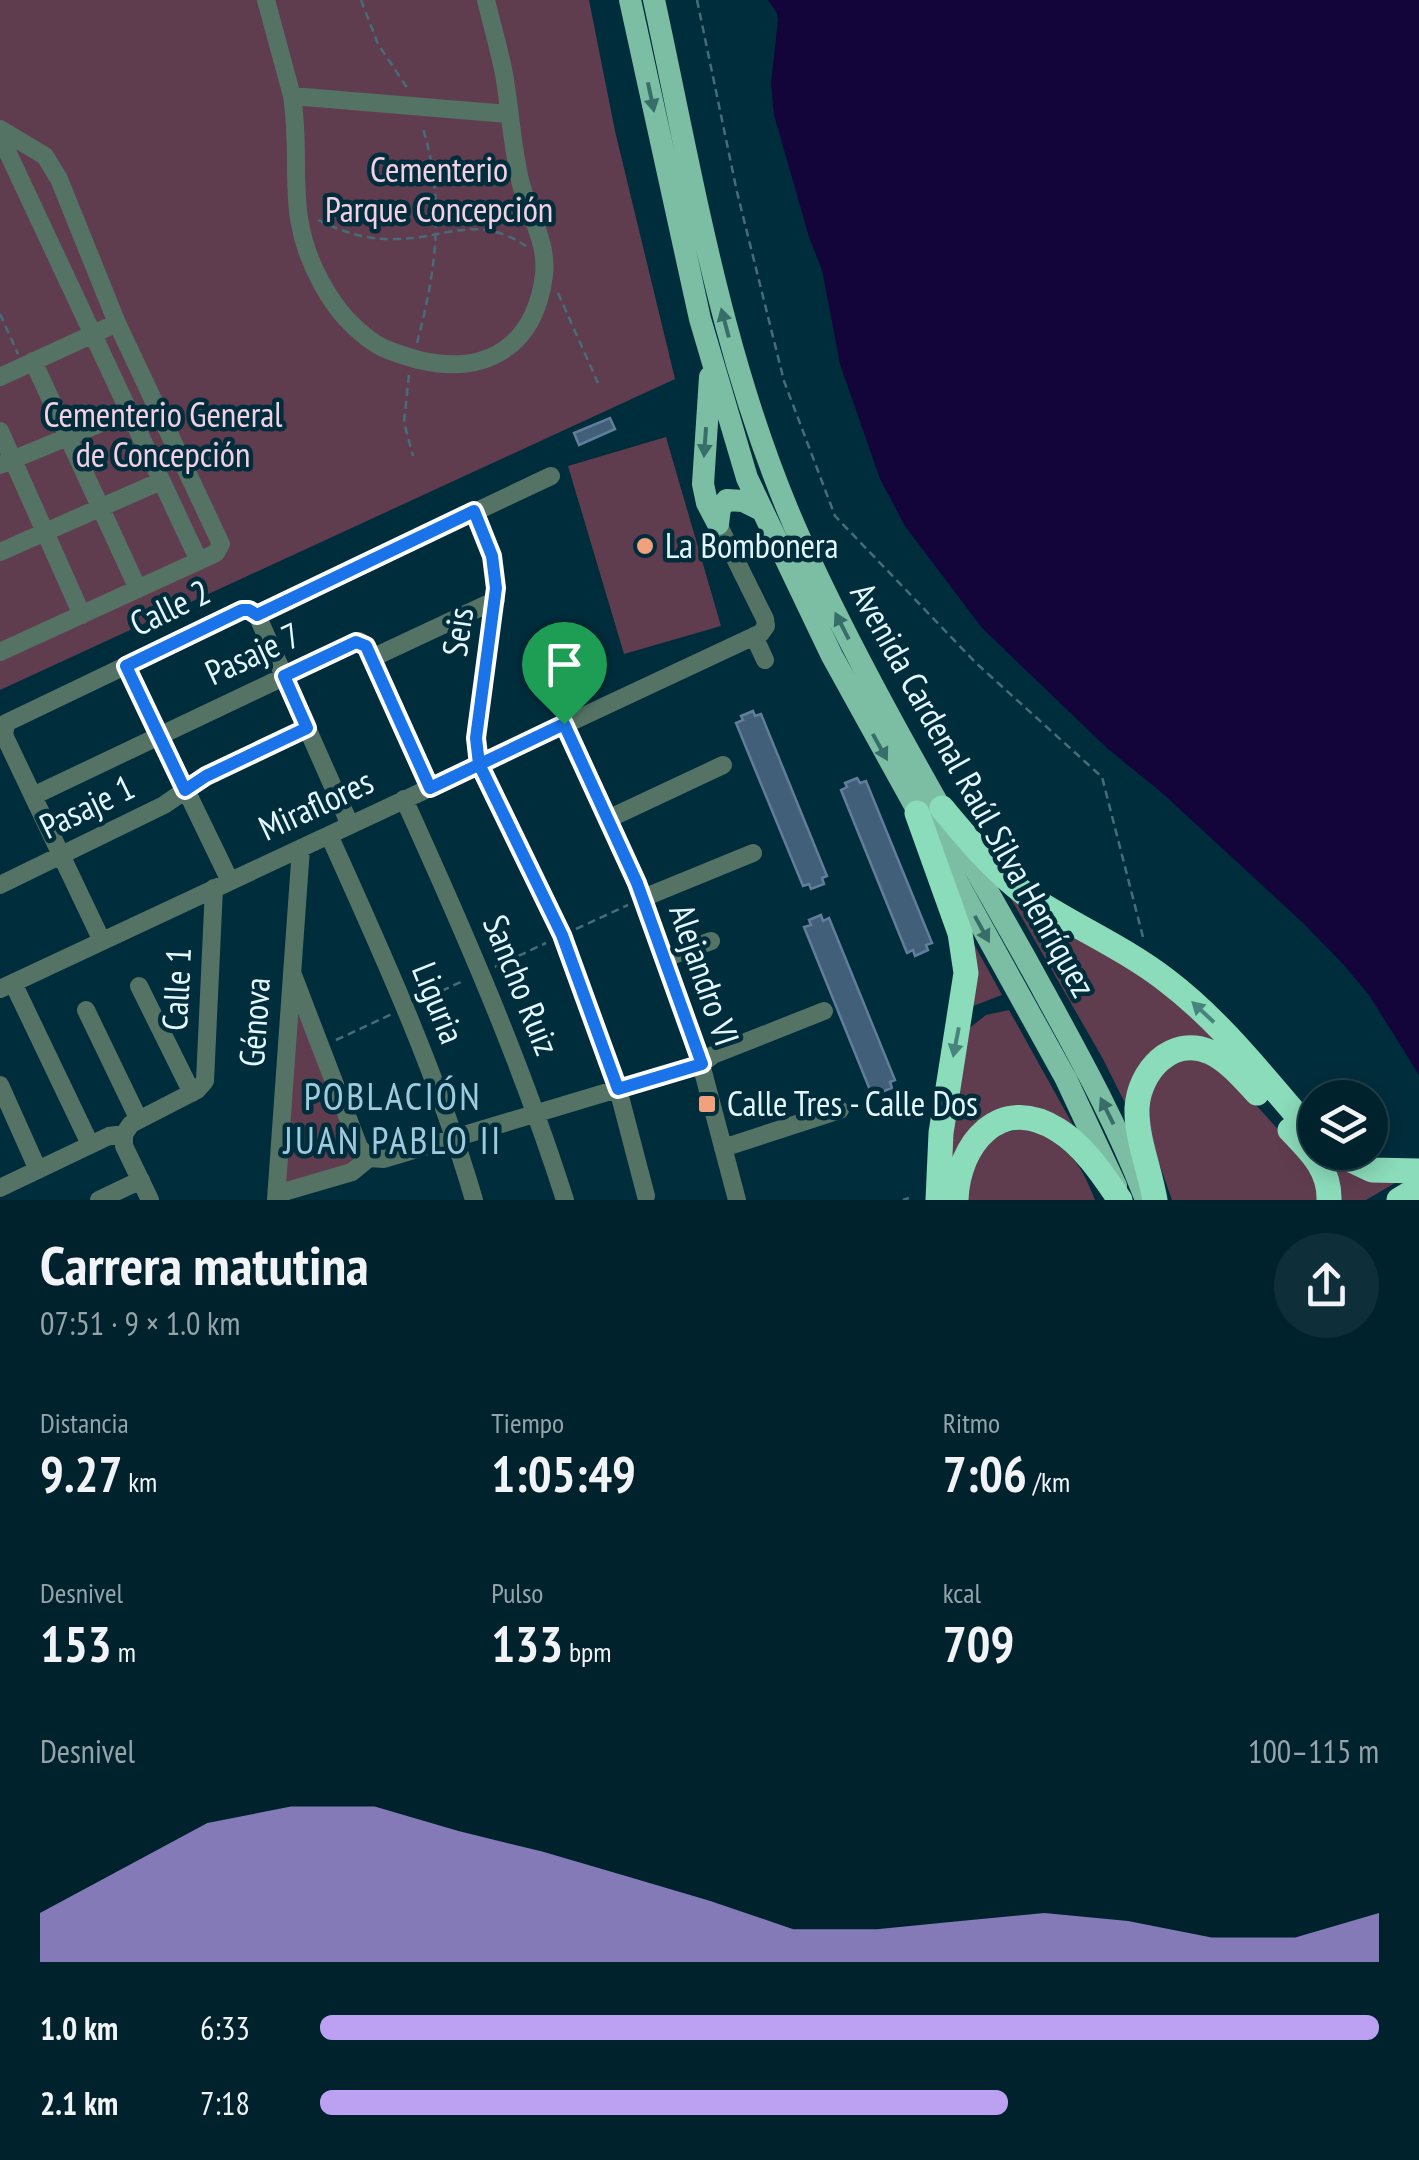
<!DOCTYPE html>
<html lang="es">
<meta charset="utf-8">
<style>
body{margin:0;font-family:"PT Sans Narrow",sans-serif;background:#0e2f39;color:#f1f3f6;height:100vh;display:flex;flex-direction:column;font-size:38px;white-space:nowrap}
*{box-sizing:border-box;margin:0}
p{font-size:32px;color:#95a4aa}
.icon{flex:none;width:55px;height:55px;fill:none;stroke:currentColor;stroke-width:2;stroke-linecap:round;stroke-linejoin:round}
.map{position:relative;height:1200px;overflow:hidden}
.side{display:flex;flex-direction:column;background:#00222d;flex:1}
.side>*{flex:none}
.fabs{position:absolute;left:1298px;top:1080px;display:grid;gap:20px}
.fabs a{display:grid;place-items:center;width:90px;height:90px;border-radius:50%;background:#00222d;box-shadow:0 5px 25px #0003,0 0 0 2px #223f49;font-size:50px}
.pin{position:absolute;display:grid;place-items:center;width:85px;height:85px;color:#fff;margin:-102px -42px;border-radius:50% 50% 50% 0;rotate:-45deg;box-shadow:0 0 10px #0007}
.pin .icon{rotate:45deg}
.round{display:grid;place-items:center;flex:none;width:105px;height:105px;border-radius:52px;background:#0e2f39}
.head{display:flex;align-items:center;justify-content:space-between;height:170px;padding:0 40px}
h1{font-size:55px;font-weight:600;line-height:75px}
.figures{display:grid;grid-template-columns:repeat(3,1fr);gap:15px;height:170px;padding:10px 40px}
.figures div{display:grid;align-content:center}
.figures b{font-size:50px;font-weight:600}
.figures small{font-size:28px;font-weight:400}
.figures p{font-size:28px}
.chart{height:280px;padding:20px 40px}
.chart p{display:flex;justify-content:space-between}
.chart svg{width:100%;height:180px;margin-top:10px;fill:#bca0f2;opacity:.7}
ul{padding:0 40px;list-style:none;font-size:32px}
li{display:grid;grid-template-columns:160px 120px 1fr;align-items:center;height:75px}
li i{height:25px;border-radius:12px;background:#bca0f2}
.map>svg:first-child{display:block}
.green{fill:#603c4f}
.water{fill:#130539}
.building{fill:#425f79;stroke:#607e99;stroke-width:2.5}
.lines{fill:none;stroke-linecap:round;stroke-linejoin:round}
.path{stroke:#476c78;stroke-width:2.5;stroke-dasharray:8 5;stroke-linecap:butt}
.minor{stroke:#547365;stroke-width:18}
.major{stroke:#7cbea3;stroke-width:22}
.highway{stroke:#8bdcbb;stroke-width:25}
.oneway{fill:#386e6a}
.oneway2{fill:#46847c}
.route-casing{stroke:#fff;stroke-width:20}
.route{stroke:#1a73e8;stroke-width:12}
.poi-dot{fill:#f1a17b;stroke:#002d3c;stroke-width:4}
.labels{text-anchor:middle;stroke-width:9;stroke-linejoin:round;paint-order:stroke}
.park-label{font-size:35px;fill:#f5cfe2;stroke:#002d3c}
.poi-label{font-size:35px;fill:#e4f6fe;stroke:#002d3c;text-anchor:start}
.street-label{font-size:35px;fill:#e4f6fe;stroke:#002d3c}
.neighbourhood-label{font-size:38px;letter-spacing:2.5px;fill:#9fcbdf;stroke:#002d3c}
</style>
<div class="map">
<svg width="1419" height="1200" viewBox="0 0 1419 1200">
<rect width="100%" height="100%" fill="#002d3c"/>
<!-- green -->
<path class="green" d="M0 0H589L615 131 675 379 0 690Z
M666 437 721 626 624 654 568 466Z
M1003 885 1165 991 1227 1046H1170L1132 1117 1103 1059Z
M974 944 1002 995 973 1006Z
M296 1005 355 1162 284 1186Z
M1009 1010 1074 1127 1034 1111 952 1167 948 1148 967 1030 986 1015Z
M1193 1058 1227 1073 1311 1166 1323 1200H1172L1148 1132 1146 1090 1173 1060Z
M1030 1127C1068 1150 1079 1158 1095 1200H964L967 1172 989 1136Z
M1322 1153 1395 1182V1183L1366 1200H1341L1339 1184Z"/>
<!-- water -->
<path class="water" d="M768 0H1419V1075L1369 995 1343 964 1302 922 1161 792 1108 749 982 628 905 526 880 479 840 364 822 270 809 237 774 115 771 83 778 20 777 13Z"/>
<!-- building -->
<path class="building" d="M610 418 615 429 579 445 574 433Z
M753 711 755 716 761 714 827 876 822 878 824 884 811 889 809 884 803 886 736 723 743 720 741 716Z
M857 778 860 783 866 781 932 943 926 945 928 950 915 956 913 950 907 953 841 790 847 787 845 783Z
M821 915 823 921 829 918 895 1080 890 1082 892 1088 879 1093 877 1088 870 1090 804 927 811 925 809 920Z"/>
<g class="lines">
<!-- path -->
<path class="path" d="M361 0 378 44 408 89
M697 0 737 192 784 381 835 516 976 663 1102 777 1144 941
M318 220C342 232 367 240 395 239 446 239 476 213 526 246
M558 293 598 383
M0 314 18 354
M417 343C437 269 445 199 422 125
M409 375 404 422 413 456
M576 929 628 905
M495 967 546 943
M418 1002 465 980
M336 1040 392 1014
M903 1200 909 1198"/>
<!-- minor -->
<path class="minor" d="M266 0 292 96 508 114
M292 96C303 166 283 213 321 282 334 307 353 329 376 344 389 352 405 356 419 360 487 376 535 346 544 275 548 241 527 212 520 180 512 145 510 109 504 74 499 49 492 25 486 0
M0 129 45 156 59 179 117 323 221 544 216 553 0 652
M0 136 199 561
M33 361 138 589
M0 377 117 323
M0 431 82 615
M0 465 128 412
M474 511 492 556 496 587 476 738 477 759 562 935 618 1089 646 1196
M0 552 161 481
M257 615 350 825
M754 636 765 660
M372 658 496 600
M126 666 230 881
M565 724 643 898 701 1064 737 1200
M33 796 359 641 367 646 430 787
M404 799C464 931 521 1062 565 1200
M608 819 723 765
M329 835C383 955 437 1073 474 1200
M0 885 164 805 206 776 307 728
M643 898 753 853
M102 941 4 735 6 723 242 610H249L257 615 551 476
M665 958 711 941
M293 975 359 1147 369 1158
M13 983 90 1144
M139 986 192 1093
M0 989 761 633 766 626 765 619 718 524
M86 1010 139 1120
M0 1085 38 1170
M723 1148 840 1110
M0 1188 109 1136 124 1134
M277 1194 352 1172 369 1158 384 1159 701 1064 713 1055 824 1011
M99 1200 141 1180
M150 1200 124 1146V1134L131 1124 197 1090 205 1081 214 888
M276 1200 301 848"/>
<!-- major -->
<path class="major" d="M630 0 700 319 747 478 832 656 1066 1079 1116 1186
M654 0C694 184 724 373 803 545 870 691 954 830 1032 970 1073 1045 1116 1120 1146 1200
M710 377 703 484 707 503 718 524
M718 524 720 508 727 500 743 501 761 510"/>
<!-- highway -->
<path class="highway" d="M942 808C968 839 995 872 1028 896 1073 926 1123 947 1166 980 1224 1024 1267 1082 1315 1136
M917 813 960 933 966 973 941 1133 938 1200
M1290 1130C1310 1151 1330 1169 1329 1200
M1334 1152 1372 1170 1419 1171
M956 1200C958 1144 1000 1093 1058 1130 1084 1146 1103 1175 1120 1200
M1155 1200C1150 1170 1136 1138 1137 1108 1139 1072 1171 1035 1210 1052 1229 1061 1243 1078 1257 1093
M1399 1200 1419 1188"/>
</g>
<!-- one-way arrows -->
<defs><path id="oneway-solid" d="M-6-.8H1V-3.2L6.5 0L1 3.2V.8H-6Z" transform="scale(2.5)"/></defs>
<g class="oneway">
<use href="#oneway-solid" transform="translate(651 97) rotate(78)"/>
<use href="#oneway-solid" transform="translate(725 323) rotate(-105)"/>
<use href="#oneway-solid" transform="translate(705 442) rotate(94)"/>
<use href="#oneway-solid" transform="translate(842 626) rotate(-117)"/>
<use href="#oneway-solid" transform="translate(880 747) rotate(61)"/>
<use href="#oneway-solid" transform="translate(982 929) rotate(61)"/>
<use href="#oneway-solid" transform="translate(1107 1111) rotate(-116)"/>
</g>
<g class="oneway2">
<use href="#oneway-solid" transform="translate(1203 1012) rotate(-137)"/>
<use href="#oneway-solid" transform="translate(956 1042) rotate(101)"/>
</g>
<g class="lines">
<defs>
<path id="route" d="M564 724 430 788 366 646 356 642 284 676 307 728 206 776 185 790 126 666 242 610H249L257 615 474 511 492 556 496 588 476 738 479 764 562 935 618 1089 702 1064 637 883 564 724"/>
</defs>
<!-- route casing -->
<use href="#route" class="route-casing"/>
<!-- route -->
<use href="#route" class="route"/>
</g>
<!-- markers -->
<g class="poi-dot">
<circle cx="645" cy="546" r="10"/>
<rect x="697" y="1094" width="20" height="20" rx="5"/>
</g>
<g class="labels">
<!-- park labels -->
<g class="park-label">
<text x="439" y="182">Cementerio<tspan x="439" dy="40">Parque Concepción</tspan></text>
<text x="163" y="427">Cementerio General<tspan x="163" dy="40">de Concepción</tspan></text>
</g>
<!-- poi labels -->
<g class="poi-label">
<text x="665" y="558">La Bombonera</text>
<text x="727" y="1116">Calle Tres - Calle Dos</text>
</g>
<!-- street labels -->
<g class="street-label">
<text transform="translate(170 608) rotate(-26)" y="12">Calle 2</text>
<text transform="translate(458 632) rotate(-82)" y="12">Seis</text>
<text transform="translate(253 654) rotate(-25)" y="12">Pasaje 7</text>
<text transform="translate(973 790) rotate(61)" y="12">Avenida Cardenal Raúl Silva Henríquez</text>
<text transform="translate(316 805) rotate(-25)" y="12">Miraflores</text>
<text transform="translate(87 807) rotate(-26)" y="12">Pasaje 1</text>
<text transform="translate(704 975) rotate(71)" y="12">Alejandro VI</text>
<text transform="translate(521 985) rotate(68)" y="12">Sancho Ruiz</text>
<text transform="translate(177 989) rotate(-87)" y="12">Calle 1</text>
<text transform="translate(438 1003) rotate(68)" y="12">Liguria</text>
<text transform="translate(255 1022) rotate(-86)" y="12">Génova</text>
</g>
<!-- neighbourhood labels -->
<g class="neighbourhood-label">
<text x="393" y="1110">POBLACIÓN<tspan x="393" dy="44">JUAN PABLO II</tspan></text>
</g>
</g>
</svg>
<div class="fabs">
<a><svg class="icon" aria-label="layers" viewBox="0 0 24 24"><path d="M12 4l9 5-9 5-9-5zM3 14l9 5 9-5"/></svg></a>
</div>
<div class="pin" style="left:564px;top:724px;background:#1e9e55"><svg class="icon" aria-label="arrive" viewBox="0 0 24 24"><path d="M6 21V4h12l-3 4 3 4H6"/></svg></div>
</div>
<section class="side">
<div class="head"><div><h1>Carrera matutina</h1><p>07:51 · 9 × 1.0 km</p></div><a class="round"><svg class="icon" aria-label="share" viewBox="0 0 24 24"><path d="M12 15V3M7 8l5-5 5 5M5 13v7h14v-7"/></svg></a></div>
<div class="figures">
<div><p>Distancia</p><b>9.27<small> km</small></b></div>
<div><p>Tiempo</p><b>1:05:49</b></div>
<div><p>Ritmo</p><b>7:06<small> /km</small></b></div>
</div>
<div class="figures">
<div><p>Desnivel</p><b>153<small> m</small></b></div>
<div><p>Pulso</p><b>133<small> bpm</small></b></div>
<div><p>kcal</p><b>709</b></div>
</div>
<div class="chart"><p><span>Desnivel</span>100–115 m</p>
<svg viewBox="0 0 160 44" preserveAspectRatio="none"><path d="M0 44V32L10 21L20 10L30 6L40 6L50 12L60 17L70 23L80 29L90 36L100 36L110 34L120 32L130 34L140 38L150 38L160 32V44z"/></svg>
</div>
<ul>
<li><b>1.0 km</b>6:33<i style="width:100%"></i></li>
<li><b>2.1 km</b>7:18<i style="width:65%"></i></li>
</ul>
</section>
